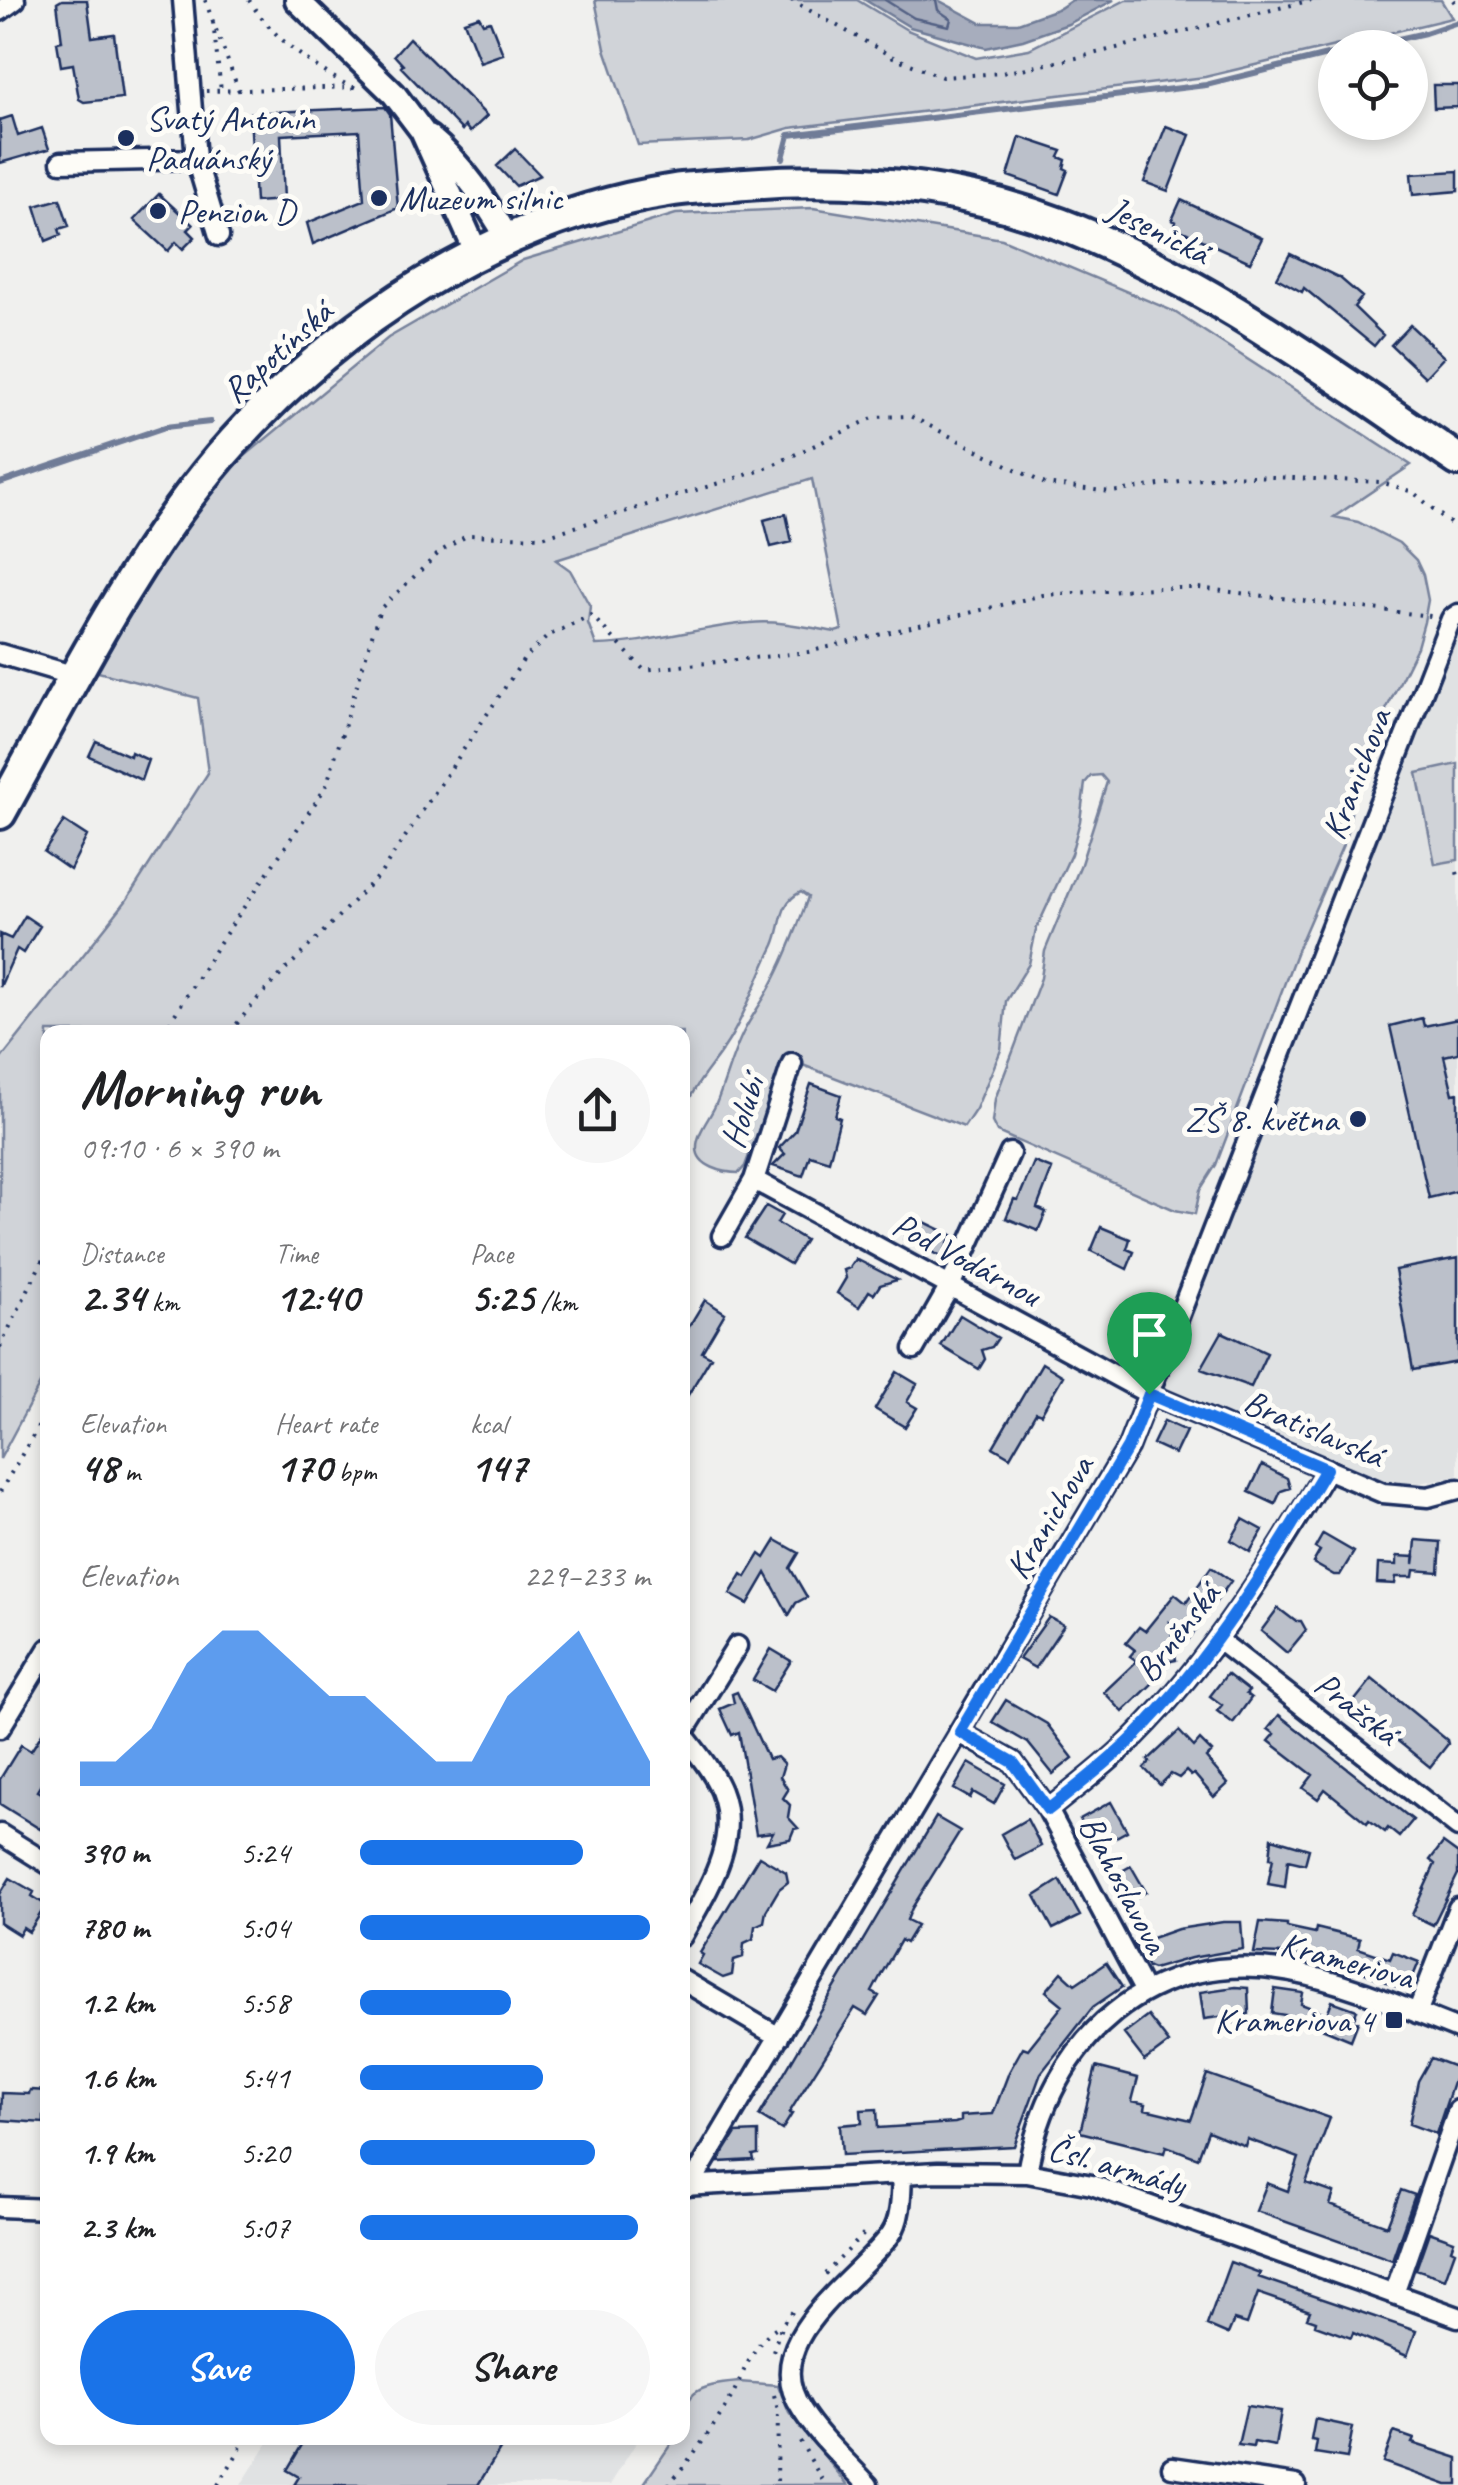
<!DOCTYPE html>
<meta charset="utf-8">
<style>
body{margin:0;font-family:Caveat,sans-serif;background:#f6f6f6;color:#202124;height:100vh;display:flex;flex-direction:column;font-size:38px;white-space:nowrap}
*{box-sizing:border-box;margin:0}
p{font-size:32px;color:#757577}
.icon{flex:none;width:55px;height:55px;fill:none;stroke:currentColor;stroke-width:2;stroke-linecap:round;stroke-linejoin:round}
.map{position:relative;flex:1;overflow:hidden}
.drawer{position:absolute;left:40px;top:1025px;width:650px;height:1420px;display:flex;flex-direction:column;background:#fff;border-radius:20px;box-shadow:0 5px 15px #0003}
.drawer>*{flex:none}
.controls{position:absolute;left:1318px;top:30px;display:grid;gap:20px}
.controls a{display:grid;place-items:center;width:110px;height:110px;border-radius:50%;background:#fff;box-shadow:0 5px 15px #0003;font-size:50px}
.pin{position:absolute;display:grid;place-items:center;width:85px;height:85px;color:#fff;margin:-102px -42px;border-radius:50% 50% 50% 0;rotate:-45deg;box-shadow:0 0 10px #0007}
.pin .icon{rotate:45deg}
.round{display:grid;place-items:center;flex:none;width:105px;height:105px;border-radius:52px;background:#f6f6f6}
.overview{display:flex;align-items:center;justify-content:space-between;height:170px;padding:0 40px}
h1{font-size:55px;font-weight:700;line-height:75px}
.metrics{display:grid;grid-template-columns:repeat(3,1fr);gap:15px;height:170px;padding:10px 40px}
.metrics div{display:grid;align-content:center}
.metrics b{font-size:42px;font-weight:700}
.metrics small{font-size:28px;font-weight:400}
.metrics p{font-size:28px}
.chart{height:280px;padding:20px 40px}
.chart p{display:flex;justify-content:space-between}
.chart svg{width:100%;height:180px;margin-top:10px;fill:#1a73e8;opacity:.7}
.primary-button{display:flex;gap:20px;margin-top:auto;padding:20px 40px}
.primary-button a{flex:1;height:115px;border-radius:60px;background:#1a73e8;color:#fff;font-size:40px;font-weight:700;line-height:115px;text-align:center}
.primary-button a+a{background:#f6f6f6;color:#202124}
ul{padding:0 40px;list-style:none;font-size:32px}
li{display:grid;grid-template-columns:160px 120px 1fr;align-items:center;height:75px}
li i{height:25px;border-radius:12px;background:#1a73e8}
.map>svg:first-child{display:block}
.built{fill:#e0e2e3}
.green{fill:#d0d3d8;stroke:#76819b;stroke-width:2.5;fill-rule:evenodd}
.water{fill:#a7adbd;stroke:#6f7b97;stroke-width:2.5}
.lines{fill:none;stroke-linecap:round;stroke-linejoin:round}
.shore{stroke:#536184;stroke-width:2.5}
.stream{stroke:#6f7b97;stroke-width:6}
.building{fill:#bbc0ca;stroke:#1b2f5e;stroke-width:2.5}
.minor-casing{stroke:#1b2f5e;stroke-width:25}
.tertiary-casing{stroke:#1b2f5e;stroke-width:30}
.primary-casing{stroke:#1b2f5e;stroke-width:38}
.path{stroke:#1b2f5e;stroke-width:4;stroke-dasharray:2.5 8;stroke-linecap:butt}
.minor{stroke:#fdfcf7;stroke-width:18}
.tertiary{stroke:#fdfcf7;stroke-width:22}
.primary{stroke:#fdfcf7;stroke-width:30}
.route-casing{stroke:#fff;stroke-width:20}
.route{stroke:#1a73e8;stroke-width:12}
.poi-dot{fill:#1b2f5e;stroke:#fdfcf7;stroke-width:4}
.labels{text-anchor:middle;stroke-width:10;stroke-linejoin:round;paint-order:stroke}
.poi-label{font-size:35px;fill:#1b2f5e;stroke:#fdfcf7;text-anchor:start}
.street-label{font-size:35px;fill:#1b2f5e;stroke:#fdfcf7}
</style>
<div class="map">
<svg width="1458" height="2485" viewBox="0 0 1458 2485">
<rect width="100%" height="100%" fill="#f0f0ee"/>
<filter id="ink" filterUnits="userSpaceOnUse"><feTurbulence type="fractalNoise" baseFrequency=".01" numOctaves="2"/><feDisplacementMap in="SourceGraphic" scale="20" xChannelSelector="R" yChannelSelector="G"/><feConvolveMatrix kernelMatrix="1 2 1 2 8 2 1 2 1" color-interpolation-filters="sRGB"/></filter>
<g filter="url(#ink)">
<!-- built -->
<path class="built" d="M1458 633V1476L1419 1483 1395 1482 1364 1475 1161 1388 1214 1234Z
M271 2438H639L610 2485H241Z"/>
<!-- green -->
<path class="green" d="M595 0H857L907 30 976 58 1029 49 1126 0H1441L1452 18 1205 77 790 128 749 140 638 145 605 49Z
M813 208 1002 239 1173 311 1411 465 1334 517 1358 522 1399 543 1416 560 1423 575 1428 600 1424 622 1417 647 1375 732 1371 762 1351 797V813L1345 840 1298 948 1216 1165 1200 1190 1195 1214 1175 1210 997 1132 992 1122 995 1099 1041 978 1045 951 1081 864 1107 782 1101 775 1091 776 1085 783 1080 821 1071 854 1036 930 1029 964 1006 1001 1001 1050 976 1109 964 1127 800 1064 784 1061 745 1166 739 1173C725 1173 696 1167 697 1147 697 1132 710 1118 716 1104 726 1080 732 1054 744 1031 751 1017 761 1004 768 991 785 961 797 929 808 897L801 892C778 903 783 925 774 945 759 975 748 1008 731 1037 715 1065 692 1084 683 1116L682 1032H48L47 1371 0 1459V1060L126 901 208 773 198 698 98 672 153 572 211 484 388 338 523 260 676 214ZM812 479 842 630 835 632C807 627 778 620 750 623 698 627 649 644 596 645L588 623 590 606 570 570 556 560Z
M1458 764V860L1435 864 1417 773Z
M739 2382 778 2385 789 2413 848 2485H643L675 2438H682C682 2390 696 2386 739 2382Z"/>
<!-- water -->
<path class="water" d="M865 0H938L981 23H1018L1060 8 1072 0H1114L1068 24 1023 40 986 48 910 27Z"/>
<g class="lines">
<!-- shore -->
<path class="shore" d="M885 0 914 18 949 26 951 19 938 10 936 0"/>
<!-- stream -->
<path class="stream" d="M1359 48 1425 33 1458 22
M783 158 789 135 1206 85 1335 53
M0 483 165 427 210 422"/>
</g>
<!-- building -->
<path class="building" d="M62 0H87L92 37 114 34 122 98 84 102 79 99 73 64 61 66 57 42 62 41 57 3Z
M479 16 483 23 490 21 503 54 480 62 464 21Z
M409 38 487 116 470 132 465 126 462 130 401 67 403 65 394 55Z
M1433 85H1458V107L1434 108Z
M385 107 390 114 398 208 313 244 307 223 364 200 359 131 281 135 284 200 255 202 250 113Z
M12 116 18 136 42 128 49 149 0 163V120Z
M1166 126 1190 135 1168 191 1144 182Z
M1020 137 1062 151 1059 157 1066 160 1064 168 1068 170 1059 194 1008 176Z
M515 149 540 175 516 186 497 166Z
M1458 171V191L1413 195 1411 174Z
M159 194 193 225 188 230 195 237 183 249 176 242 168 251 134 220Z
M60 199 69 226 59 229 61 235 46 241 35 206Z
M1181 200 1262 238 1250 262 1174 227 1176 222 1172 220Z
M1290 254 1340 278 1362 297 1354 307 1383 335 1374 346 1304 288 1302 292 1277 278Z
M1410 325 1444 357 1425 377 1391 345Z
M786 514 792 542 771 547 764 520Z
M96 741 130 756 131 752 148 760 141 780 89 756Z
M64 821 87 836 70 870 44 852Z
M25 916 40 926 23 953 17 949 0 987V934L11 939Z
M1422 1018 1424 1026 1458 1019V1053L1444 1056 1453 1094 1458 1093V1191L1429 1198 1390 1026Z
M811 1084 841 1095 835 1116 840 1118 829 1161 810 1155 803 1176 773 1166 785 1154 779 1148 795 1131Z
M1034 1162 1052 1169 1037 1208 1046 1212 1038 1231 1006 1218 1014 1199 1018 1200Z
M766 1206 782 1215 777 1223 805 1240 790 1264 745 1238Z
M914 1217 952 1235 942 1257 904 1239Z
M1101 1227 1130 1239 1127 1249 1134 1252 1127 1269 1091 1251Z
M1458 1258V1362L1413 1370 1395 1270Z
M856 1259 897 1280 880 1285 874 1294 869 1291 859 1307 837 1293 846 1278 844 1270 850 1268Z
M705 1300 725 1313 702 1352 711 1357 682 1405V1338Z
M960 1315 998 1338 992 1347 982 1350 985 1359 979 1369 941 1346Z
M1222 1332 1267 1353 1251 1387 1201 1369Z
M1042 1363 1063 1376 1041 1414 1036 1412 1010 1457 993 1447Z
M897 1372 917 1384 907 1402 917 1408 905 1427 875 1409Z
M1164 1421 1186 1431 1175 1454 1153 1444Z
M1262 1465 1287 1478 1290 1488 1281 1491 1275 1504 1249 1492Z
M1243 1519 1263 1530 1250 1552 1231 1540Z
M1323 1534 1354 1552 1340 1575H1334L1313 1563 1320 1551 1315 1548Z
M776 1540 799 1553 790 1568 807 1597 796 1603 789 1615 766 1573 748 1604 730 1594 742 1574 746 1577 760 1554 765 1558Z
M1416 1540 1441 1542 1439 1572 1414 1570 1413 1577H1396L1395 1584 1377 1583 1378 1564 1397 1565V1556L1415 1557 1414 1564Z
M1211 1567 1231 1581 1189 1639 1170 1623 1176 1660 1171 1661 1151 1685 1123 1712 1104 1692 1137 1661 1130 1656 1135 1650 1126 1643 1139 1627 1145 1631 1175 1594 1186 1603Z
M1278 1608 1295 1621H1301L1306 1630 1287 1653 1261 1631Z
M1049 1617 1064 1625 1035 1668 1019 1659Z
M771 1649 791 1661 772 1691 753 1680Z
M1227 1674 1249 1691 1246 1694 1251 1698 1233 1723 1217 1711 1222 1705 1210 1696Z
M1372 1679 1447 1740 1448 1744 1430 1767 1352 1704Z
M737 1692 768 1759 777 1757 784 1764 780 1777 788 1790 783 1798 790 1805 788 1817 798 1828 794 1829 790 1839 767 1843 773 1832 756 1834 739 1732 732 1735 720 1709 734 1703 732 1694Z
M1006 1700 1047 1724 1073 1758 1053 1774 1028 1743 992 1722Z
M1279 1715 1413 1820 1399 1837 1388 1828 1385 1832 1369 1820 1367 1823 1325 1789 1318 1799 1303 1788 1313 1775 1269 1741 1275 1734 1268 1729Z
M48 1724V1773L37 1791 48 1797V1829L42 1826 40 1829 0 1804V1779L21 1745 31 1751Z
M1179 1731 1194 1747 1200 1740 1212 1752 1206 1758 1228 1784 1214 1797 1194 1774 1191 1776 1186 1771 1179 1778 1171 1774 1160 1785 1144 1768 1150 1762 1148 1760Z
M969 1763 1005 1784 994 1804 973 1792 970 1798 954 1789Z
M1111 1802 1127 1831 1096 1848 1080 1819Z
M936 1817 960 1831 912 1908 907 1920 917 1925 906 1943 901 1940 883 1971 872 1992 879 1996 867 2015 855 2008 789 2113 792 2114 782 2130 759 2116Z
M1027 1819 1041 1846 1015 1860 1001 1834Z
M1272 1838 1309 1849 1305 1864 1288 1860 1285 1887 1268 1884 1273 1858H1270Z
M1443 1843 1458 1854V1874L1433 1925 1412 1915 1435 1864 1430 1860Z
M759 1856 786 1872 788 1882 779 1889 766 1911 764 1922 755 1926 753 1939 744 1943 743 1957 734 1960 732 1975 723 1978 698 1964 703 1955 700 1953Z
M1131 1866 1146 1892 1126 1903 1111 1877Z
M10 1878 34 1892 32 1896 46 1905 29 1932 23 1928 19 1935 0 1923V1894Z
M1060 1880 1080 1916 1053 1929 1035 1896Z
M1223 1922H1241L1243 1949 1191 1958 1153 1969 1148 1967 1135 1944 1178 1929Z
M1260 1922 1287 1924V1927L1315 1933 1316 1928 1360 1939 1358 1948 1390 1959 1393 1952 1419 1962 1407 1991 1354 1968 1284 1954 1254 1953Z
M1106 1963 1122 1987 1093 2007 1041 2073 1014 2146 842 2155 840 2125 862 2123 861 2110 877 2109 878 2128 955 2123 961 2121V2116L993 2114 1009 2072 1023 2047 1028 2049 1063 2005 1046 1991 1062 1972 1075 1984Z
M1235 1987 1248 1988 1249 2014 1243 2015V2022L1227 2023V2016L1204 2019 1200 1992Z
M1275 1989 1303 1993 1301 2004 1327 2014 1332 2001 1357 2010 1353 2021 1358 2022 1351 2040 1312 2024 1290 2020 1291 2016 1272 2013Z
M1148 2016 1169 2043 1145 2061 1124 2034Z
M1431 2058 1458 2068 1436 2134 1409 2124 1418 2081Z
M1096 2067 1138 2078 1132 2101 1146 2104 1145 2109 1191 2120 1207 2074 1330 2118 1306 2183 1334 2193 1330 2205 1387 2226 1401 2190 1415 2195 1392 2260 1256 2211 1267 2183 1288 2191 1299 2158 1247 2139 1245 2146 1208 2131 1198 2158 1166 2146 1164 2153 1080 2132Z
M30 2090 48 2091V2117H44V2123L1 2120 2 2093 29 2094Z
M758 2132V2154L753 2155 754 2160 718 2162 736 2133Z
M1429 2232 1454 2241 1451 2249 1455 2251 1445 2279 1416 2269Z
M1230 2262 1260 2273 1258 2277 1416 2331 1407 2356 1353 2333 1351 2338 1315 2325 1316 2321 1307 2318 1310 2311 1258 2293 1247 2324 1234 2320 1228 2334 1207 2325Z
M1247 2406 1281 2411 1275 2446 1254 2442 1253 2447 1238 2445Z
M1315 2419 1353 2427 1347 2458 1315 2453 1317 2441 1311 2440Z
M1394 2432 1414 2439 1412 2443 1458 2458V2485H1447L1383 2462Z
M306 2438H507L478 2485H294L299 2477 287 2470Z"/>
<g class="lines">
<defs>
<path id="minor" d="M0 11 15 0
M196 159 219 236
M61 162 196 159 183 0
M0 654 75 676
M754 1180 1149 1394 1383 1493 1428 1497 1458 1489
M722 1236 754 1180 792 1063
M914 1349 950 1286 1010 1153
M1217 1639 1458 1827
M0 1728 48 1649
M959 1732 1013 1762 1048 1810 1144 1990
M682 1733C695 1750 713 1771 721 1791 741 1842 706 1892 682 1936
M683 1733 737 1646
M1048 1810C1077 1786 1109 1763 1135 1736 1213 1658 1271 1562 1327 1469
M0 1834 48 1864
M682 1980 779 2037
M1417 2013 1458 1908
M1027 2173C1049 2039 1150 1946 1291 1972 1349 1983 1404 2008 1458 2029
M683 2186 938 2172 1027 2173 1092 2185 1458 2317
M690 2186 1128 1447 1451 619 1458 614
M0 2207 48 2209
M1394 2294 1458 2110
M1172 2467 1296 2485
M868 2485C846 2461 819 2437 802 2410 755 2340 856 2283 891 2234 902 2218 901 2192 902 2174"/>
<path id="tertiary" d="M297 0 394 94 422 131 477 254
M429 137C464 166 486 202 509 240"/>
<path id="primary" d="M0 813C67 692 130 563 220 457 336 323 496 217 674 190 697 187 722 186 746 184 851 176 960 186 1060 224 1204 279 1331 374 1458 460"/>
</defs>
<!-- minor casing -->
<use href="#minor" class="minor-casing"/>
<!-- tertiary casing -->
<use href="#tertiary" class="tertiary-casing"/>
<!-- primary casing -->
<use href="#primary" class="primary-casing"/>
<!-- path -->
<path class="path" d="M205 0 239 91
M249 0C273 39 313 67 353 88
M791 0 893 57 942 77 1002 73 1076 58 1312 0
M1453 0 1458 7
M213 22 221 91
M206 91 357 87
M1457 872 1458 876
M164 1032 216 948 326 787 380 609 441 551 468 535 542 537 762 470 875 417 910 416 1045 484 1111 492 1229 475 1381 482 1413 492 1458 530
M230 1032 259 997 381 873 524 659 548 636 591 615 644 670 808 652 1043 595 1153 588H1198L1431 616
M0 1347 48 1249
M0 1492 48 1410
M825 2274 864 2234
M773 2351 782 2324 793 2311
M774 2395 778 2410 777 2485
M800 2441 825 2485
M218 2485 247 2438
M668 2485C689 2461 708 2435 725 2408 744 2378 750 2341 782 2324"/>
<!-- minor -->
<use href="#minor" class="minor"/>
<!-- tertiary -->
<use href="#tertiary" class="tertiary"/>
<!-- primary -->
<use href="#primary" class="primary"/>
</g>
</g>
<g class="lines" filter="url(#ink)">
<defs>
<path id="route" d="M1149 1394 1326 1469C1271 1561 1212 1659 1135 1736 1108 1763 1077 1786 1048 1810L1013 1762 960 1732 1128 1447Z"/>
</defs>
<!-- route casing -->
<use href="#route" class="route-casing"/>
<!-- route -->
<use href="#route" class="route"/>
</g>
<!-- markers -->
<g class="poi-dot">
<circle cx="126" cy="138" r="10"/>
<circle cx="379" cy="198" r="10"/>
<circle cx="158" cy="211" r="10"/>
<circle cx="1358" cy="1119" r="10"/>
<rect x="1384" y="2010" width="20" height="20" rx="5"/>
</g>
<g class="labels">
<!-- poi labels -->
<g class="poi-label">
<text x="146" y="130">Svatý Antonín<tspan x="146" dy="40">Paduánský</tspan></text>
<text x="399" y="210">Muzeum silnic</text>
<text x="178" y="223">Penzion D</text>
<text x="1338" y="1131" text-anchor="end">ZŠ 8. května</text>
<text x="1374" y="2032" text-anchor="end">Krameriova 4</text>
</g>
<!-- street labels -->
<g class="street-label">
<text transform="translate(1159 230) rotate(27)" y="12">Jesenická</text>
<text transform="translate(277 351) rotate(-42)" y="12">Rapotínská</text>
<text transform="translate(1356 774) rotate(-69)" y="12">Kranichova</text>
<text transform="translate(742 1112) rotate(-72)" y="12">Holubí</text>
<text transform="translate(967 1259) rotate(28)" y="12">Pod Vodárnou</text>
<text transform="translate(1314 1428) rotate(23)" y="12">Bratislavská</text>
<text transform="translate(1049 1517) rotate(-59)" y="12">Kranichova</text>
<text transform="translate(1177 1632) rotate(-52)" y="12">Brněnská</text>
<text transform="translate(1357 1708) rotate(38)" y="12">Pražská</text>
<text transform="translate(1124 1884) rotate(62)" y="12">Blahoslavova</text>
<text transform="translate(1347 1960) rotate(15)" y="12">Krameriova</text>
<text transform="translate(1117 2166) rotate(16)" y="12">Čsl. armády</text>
</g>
</g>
</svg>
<div class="controls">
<a><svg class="icon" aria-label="locate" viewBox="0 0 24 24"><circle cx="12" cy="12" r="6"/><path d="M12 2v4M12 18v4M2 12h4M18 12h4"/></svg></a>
</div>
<div class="pin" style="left:1149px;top:1394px;background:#1e9e55"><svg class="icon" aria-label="arrive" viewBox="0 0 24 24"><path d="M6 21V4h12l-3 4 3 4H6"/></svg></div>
<section class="drawer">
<div class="overview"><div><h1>Morning run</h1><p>09:10 · 6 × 390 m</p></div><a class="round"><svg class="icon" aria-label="share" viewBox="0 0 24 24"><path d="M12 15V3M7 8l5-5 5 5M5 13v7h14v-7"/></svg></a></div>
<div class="metrics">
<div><p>Distance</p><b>2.34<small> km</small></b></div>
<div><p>Time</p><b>12:40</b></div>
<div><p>Pace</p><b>5:25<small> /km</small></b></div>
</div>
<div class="metrics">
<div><p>Elevation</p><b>48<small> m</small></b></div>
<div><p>Heart rate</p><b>170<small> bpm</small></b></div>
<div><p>kcal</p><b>147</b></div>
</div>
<div class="chart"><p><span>Elevation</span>229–233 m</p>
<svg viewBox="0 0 160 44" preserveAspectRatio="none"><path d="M0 44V38L10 38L20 30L30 14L40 6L50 6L60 14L70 22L80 22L90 30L100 38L110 38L120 22L130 14L140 6L150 22L160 38V44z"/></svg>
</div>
<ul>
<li><b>390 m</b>5:24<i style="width:77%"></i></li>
<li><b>780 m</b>5:04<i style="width:100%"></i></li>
<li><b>1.2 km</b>5:58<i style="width:52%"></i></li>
<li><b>1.6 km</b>5:41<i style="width:63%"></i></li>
<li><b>1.9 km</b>5:20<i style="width:81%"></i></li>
<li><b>2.3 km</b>5:07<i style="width:96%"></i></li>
</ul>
<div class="primary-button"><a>Save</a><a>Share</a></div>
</section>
</div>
